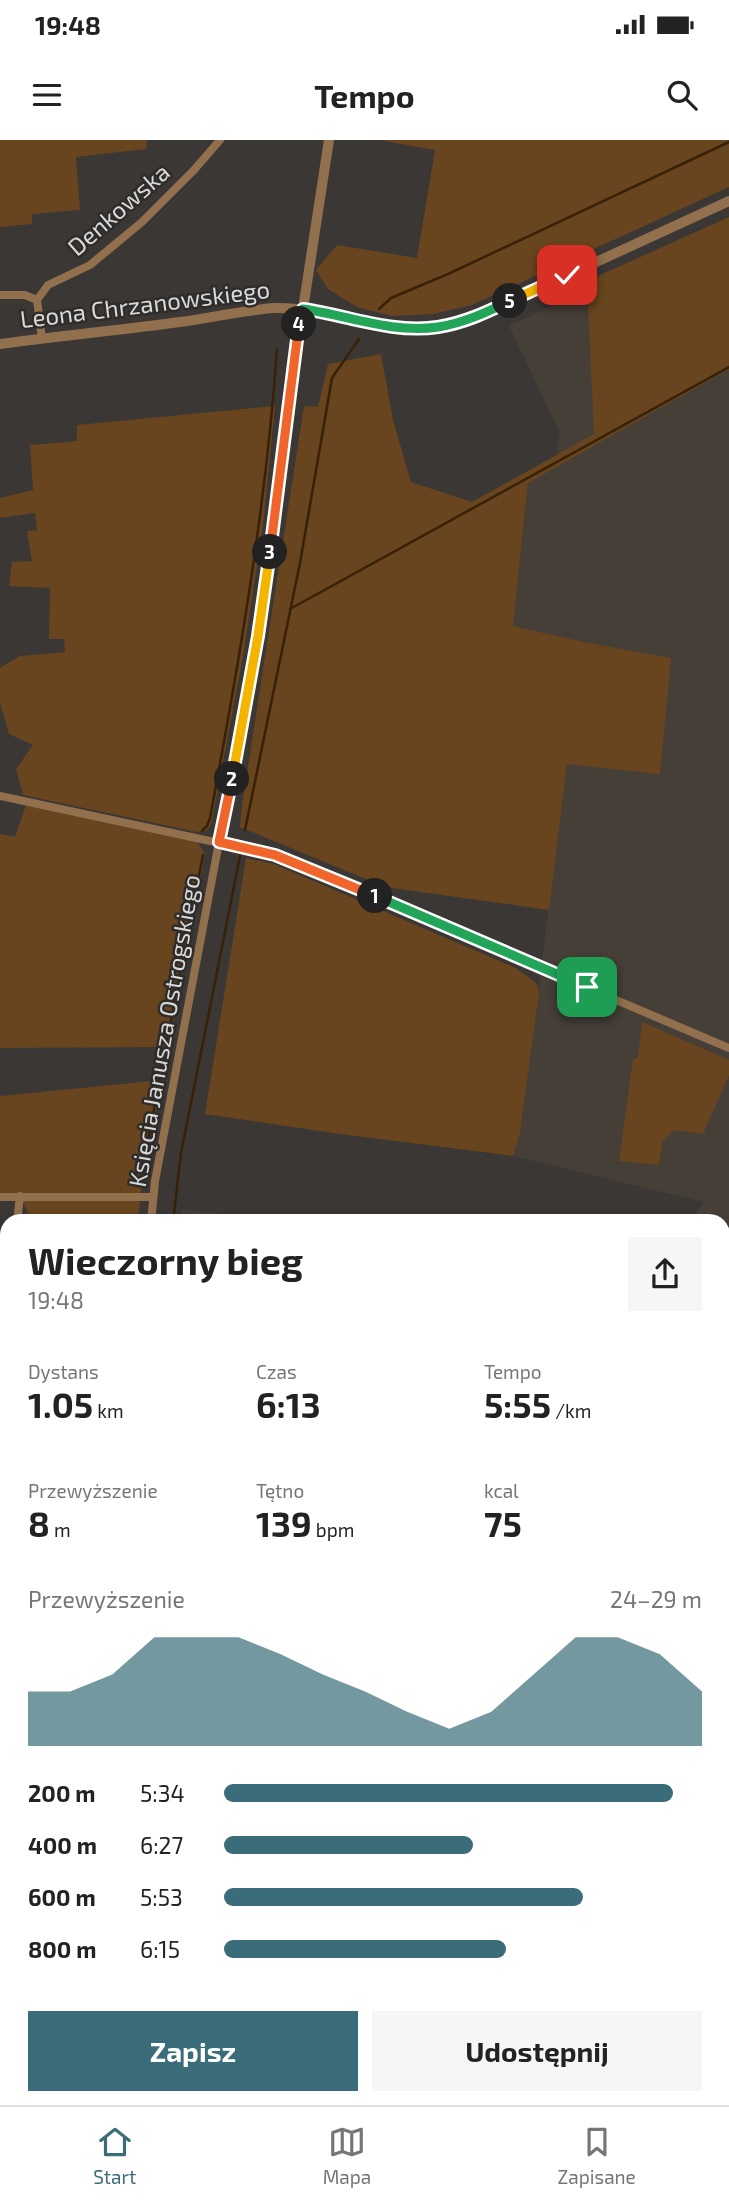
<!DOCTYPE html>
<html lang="pl">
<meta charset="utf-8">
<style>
body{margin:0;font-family:"Exo 2",sans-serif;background:#f6f6f6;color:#222;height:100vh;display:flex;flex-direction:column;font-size:26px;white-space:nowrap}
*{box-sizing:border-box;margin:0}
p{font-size:23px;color:#767676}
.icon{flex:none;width:38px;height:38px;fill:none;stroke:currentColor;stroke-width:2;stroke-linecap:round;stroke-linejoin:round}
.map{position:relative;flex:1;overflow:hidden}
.details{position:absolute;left:0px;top:1074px;width:730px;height:891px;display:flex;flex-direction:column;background:#fff;border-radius:21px 21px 0 0;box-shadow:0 4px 10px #0003}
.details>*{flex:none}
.pin{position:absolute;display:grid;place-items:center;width:60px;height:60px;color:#fff;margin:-30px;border-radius:14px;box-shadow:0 4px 10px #0006}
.km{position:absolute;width:35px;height:35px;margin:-18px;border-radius:50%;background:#222;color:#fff;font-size:19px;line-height:35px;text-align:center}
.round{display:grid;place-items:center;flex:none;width:74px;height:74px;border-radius:0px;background:#f6f6f6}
.head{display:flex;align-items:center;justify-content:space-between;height:119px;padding:0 28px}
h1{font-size:38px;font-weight:700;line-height:52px}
.figures{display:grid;grid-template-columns:repeat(3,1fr);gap:10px;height:119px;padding:7px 28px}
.figures div{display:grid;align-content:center}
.figures b{font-size:35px;font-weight:700}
.figures small{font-size:19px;font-weight:400}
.figures p{font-size:19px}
.chart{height:196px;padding:14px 28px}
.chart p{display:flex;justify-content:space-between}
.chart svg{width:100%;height:126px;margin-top:7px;fill:#3a6d79;opacity:.7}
.button{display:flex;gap:14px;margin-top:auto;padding:14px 28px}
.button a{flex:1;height:80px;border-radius:0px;background:#3a6d79;color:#fff;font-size:28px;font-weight:700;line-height:80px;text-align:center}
.button a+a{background:#f6f6f6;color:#222}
ul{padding:0 28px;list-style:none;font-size:23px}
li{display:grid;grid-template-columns:112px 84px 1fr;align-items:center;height:52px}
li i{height:18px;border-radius:9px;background:#3a6d79}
.status{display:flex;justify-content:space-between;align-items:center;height:49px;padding:0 35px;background:#fff;direction:ltr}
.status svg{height:19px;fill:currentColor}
header{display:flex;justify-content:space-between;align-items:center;height:91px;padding:0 28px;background:#fff;font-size:32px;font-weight:700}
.menu{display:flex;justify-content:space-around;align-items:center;height:98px;border-top:2px solid #e0e0e0;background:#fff;font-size:19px;color:#767676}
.menu a{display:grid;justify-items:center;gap:4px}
.menu .active{color:#3a6d79}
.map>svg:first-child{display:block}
.built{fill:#463f38}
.green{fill:#68451e}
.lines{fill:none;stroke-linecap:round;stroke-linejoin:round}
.stream{stroke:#382107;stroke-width:2.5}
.minor{stroke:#92704d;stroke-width:8}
.tertiary{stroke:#92704d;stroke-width:10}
.secondary{stroke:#c58e55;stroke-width:12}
.split-1-casing{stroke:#fff;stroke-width:14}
.split-2-casing{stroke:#fff;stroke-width:14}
.split-3-casing{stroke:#fff;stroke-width:14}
.split-4-casing{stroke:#fff;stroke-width:14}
.split-5-casing{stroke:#fff;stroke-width:14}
.split-6-casing{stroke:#fff;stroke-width:14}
.split-1{stroke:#22a559;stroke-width:9}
.split-2{stroke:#f0652b;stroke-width:9}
.split-3{stroke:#f5b400;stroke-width:9}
.split-4{stroke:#f0652b;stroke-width:9}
.split-5{stroke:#22a559;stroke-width:9}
.split-6{stroke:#f5b400;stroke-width:9}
.labels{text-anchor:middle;stroke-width:5;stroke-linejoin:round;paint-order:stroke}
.street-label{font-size:24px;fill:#dbd9d8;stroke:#2f2d2b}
</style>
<div class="status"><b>19:48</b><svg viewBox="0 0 49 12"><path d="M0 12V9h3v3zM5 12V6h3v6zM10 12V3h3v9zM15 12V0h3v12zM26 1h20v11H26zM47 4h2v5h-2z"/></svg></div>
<header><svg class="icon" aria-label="menu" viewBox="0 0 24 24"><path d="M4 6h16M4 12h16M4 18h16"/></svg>Tempo<svg class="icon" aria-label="search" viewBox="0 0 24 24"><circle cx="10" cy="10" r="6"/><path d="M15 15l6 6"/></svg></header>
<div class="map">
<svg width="729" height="1965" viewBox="0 0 729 1965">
<rect width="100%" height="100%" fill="#3a3735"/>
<!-- built -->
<path class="built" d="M588 148 595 294 729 222V1680L723 1679V1082L689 1081 704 1062 513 1016 520 993 567 624 671 518 584 502 513 486 528 343 556 315 560 293 509 186Z
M182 1069 270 1081H181Z
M0 1377 7 1379V1693L0 1694Z
M723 1813H729V1935L723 1934Z
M455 1958H567L581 1965H456Z
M618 1958H673L668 1965H615Z"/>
<!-- green -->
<path class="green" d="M0 0H147L146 9 76 17 80 70 32 74V84L0 87Z
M379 0H729V47L472 165 433 174 392 176 357 167 328 149 316 130 337 105 417 118 435 10Z
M729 77V229L528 343 513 486 584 502 671 518 660 634 567 624 549 770 385 747 240 687 242 665 304 266 318 267 328 224 381 214 393 280 411 342 472 362 594 294 587 141Z
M275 266 263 385 243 517 211 685 206 691 197 692 23 655 16 629 33 605 9 594 0 563V528L20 516 65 512 64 499H49L50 448 9 446 12 422 32 421 27 391 37 390 35 373 0 378V358L33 350 30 305 77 301V285Z
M26 665 196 700 205 714 168 907 0 908V694L15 697Z
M246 718 274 724 516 828 536 843 539 852 520 993 513 1016 340 994 205 974Z
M642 882 729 920V935L703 994 674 990 662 1003 659 1025 619 1021 633 919 638 918Z
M162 940 143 1032 138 1081H32L20 1056 0 1057V956Z
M7 1161V1379L0 1377V1177Z
M723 1940 729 1941V1965H668L673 1958H723Z"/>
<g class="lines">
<!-- stream -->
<path class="stream" d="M379 169 391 158 448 134 729 2
M290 469 729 227
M245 690 300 423 332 238 359 199
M202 691 207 686 210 678C239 523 266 367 277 209
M133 1038 144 1021 203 715
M173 1082 181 1013 240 716"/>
<!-- minor -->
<path class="minor" d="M0 155H25L37 160
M42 199 37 160 48 145 90 125 142 82 194 30 220 0
M0 656 275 715 729 908
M0 1057H153
M17 1082 20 1056
M151 1082 155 1041 258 496 298 191 303 169
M0 1113 7 1102
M723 1276 729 1278
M0 1725 7 1714
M723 1745 729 1746
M723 1940 729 1941
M271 1958 308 1963
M372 1958 378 1965
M221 1965 222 1958"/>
<!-- tertiary -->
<path class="tertiary" d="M303 169 329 0
M0 204C60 196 120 190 180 182 211 178 243 170 275 168 320 167 361 185 406 188 437 191 466 181 494 169L729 61
M723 1337 729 1313
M451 1965 453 1958"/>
<!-- secondary -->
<path class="secondary" d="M0 1831 7 1836
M94 1958 97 1965"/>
</g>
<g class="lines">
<defs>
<path id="split-1" d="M375 756 587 847"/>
<path id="split-2" d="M232 639 219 702 275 715 375 756"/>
<path id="split-3" d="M232 639 258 496 270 412"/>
<path id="split-4" d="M270 412 299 184"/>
<path id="split-5" d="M299 184 303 169C347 175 392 194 438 187 464 183 487 172 510 161"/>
<path id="split-6" d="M510 161 567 135"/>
</defs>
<!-- split-1 casing -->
<use href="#split-1" class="split-1-casing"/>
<!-- split-2 casing -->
<use href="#split-2" class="split-2-casing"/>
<!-- split-3 casing -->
<use href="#split-3" class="split-3-casing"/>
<!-- split-4 casing -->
<use href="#split-4" class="split-4-casing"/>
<!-- split-5 casing -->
<use href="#split-5" class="split-5-casing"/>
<!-- split-6 casing -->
<use href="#split-6" class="split-6-casing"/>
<!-- split-1 -->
<use href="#split-1" class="split-1"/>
<!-- split-2 -->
<use href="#split-2" class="split-2"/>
<!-- split-3 -->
<use href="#split-3" class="split-3"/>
<!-- split-4 -->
<use href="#split-4" class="split-4"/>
<!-- split-5 -->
<use href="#split-5" class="split-5"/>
<!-- split-6 -->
<use href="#split-6" class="split-6"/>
</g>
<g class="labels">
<!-- street labels -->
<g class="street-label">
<text transform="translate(119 70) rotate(-41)" y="8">Denkowska</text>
<text transform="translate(145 165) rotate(-7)" y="8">Leona Chrzanowskiego</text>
<text transform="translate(165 891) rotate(-80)" y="8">Księcia Janusza Ostrogskiego</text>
</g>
</g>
</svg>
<div class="pin" style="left:587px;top:847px;background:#1e9e55"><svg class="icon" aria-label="arrive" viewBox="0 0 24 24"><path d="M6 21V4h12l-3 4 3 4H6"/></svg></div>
<div class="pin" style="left:567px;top:135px;background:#d93025"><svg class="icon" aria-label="check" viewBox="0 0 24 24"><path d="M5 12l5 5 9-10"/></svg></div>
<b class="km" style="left:375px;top:756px">1</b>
<b class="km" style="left:232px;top:639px">2</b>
<b class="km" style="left:270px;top:412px">3</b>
<b class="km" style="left:299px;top:184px">4</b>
<b class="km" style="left:510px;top:161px">5</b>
<section class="details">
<div class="head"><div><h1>Wieczorny bieg</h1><p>19:48</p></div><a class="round"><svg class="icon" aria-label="share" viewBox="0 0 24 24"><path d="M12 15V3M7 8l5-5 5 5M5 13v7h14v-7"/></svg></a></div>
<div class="figures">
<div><p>Dystans</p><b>1.05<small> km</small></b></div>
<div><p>Czas</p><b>6:13</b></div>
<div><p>Tempo</p><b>5:55<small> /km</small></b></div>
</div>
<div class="figures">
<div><p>Przewyższenie</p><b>8<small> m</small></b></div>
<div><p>Tętno</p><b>139<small> bpm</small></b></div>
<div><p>kcal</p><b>75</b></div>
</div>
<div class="chart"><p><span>Przewyższenie</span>24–29 m</p>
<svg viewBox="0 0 160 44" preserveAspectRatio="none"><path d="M0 44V25L10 25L20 19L30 6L40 6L50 6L60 12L70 19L80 25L90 32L100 38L110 32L120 19L130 6L140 6L150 12L160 25V44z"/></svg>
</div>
<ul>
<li><b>200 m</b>5:34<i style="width:94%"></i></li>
<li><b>400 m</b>6:27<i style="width:52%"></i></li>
<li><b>600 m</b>5:53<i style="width:75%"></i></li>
<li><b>800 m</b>6:15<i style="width:59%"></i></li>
</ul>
<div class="button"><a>Zapisz</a><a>Udostępnij</a></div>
</section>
</div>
<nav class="menu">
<a class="active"><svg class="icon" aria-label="home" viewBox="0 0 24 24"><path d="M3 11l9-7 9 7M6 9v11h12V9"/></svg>Start</a>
<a><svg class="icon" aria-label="map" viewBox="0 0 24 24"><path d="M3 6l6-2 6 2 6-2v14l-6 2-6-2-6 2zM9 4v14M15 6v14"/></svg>Mapa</a>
<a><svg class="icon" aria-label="saved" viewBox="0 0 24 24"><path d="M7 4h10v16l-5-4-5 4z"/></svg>Zapisane</a>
</nav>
